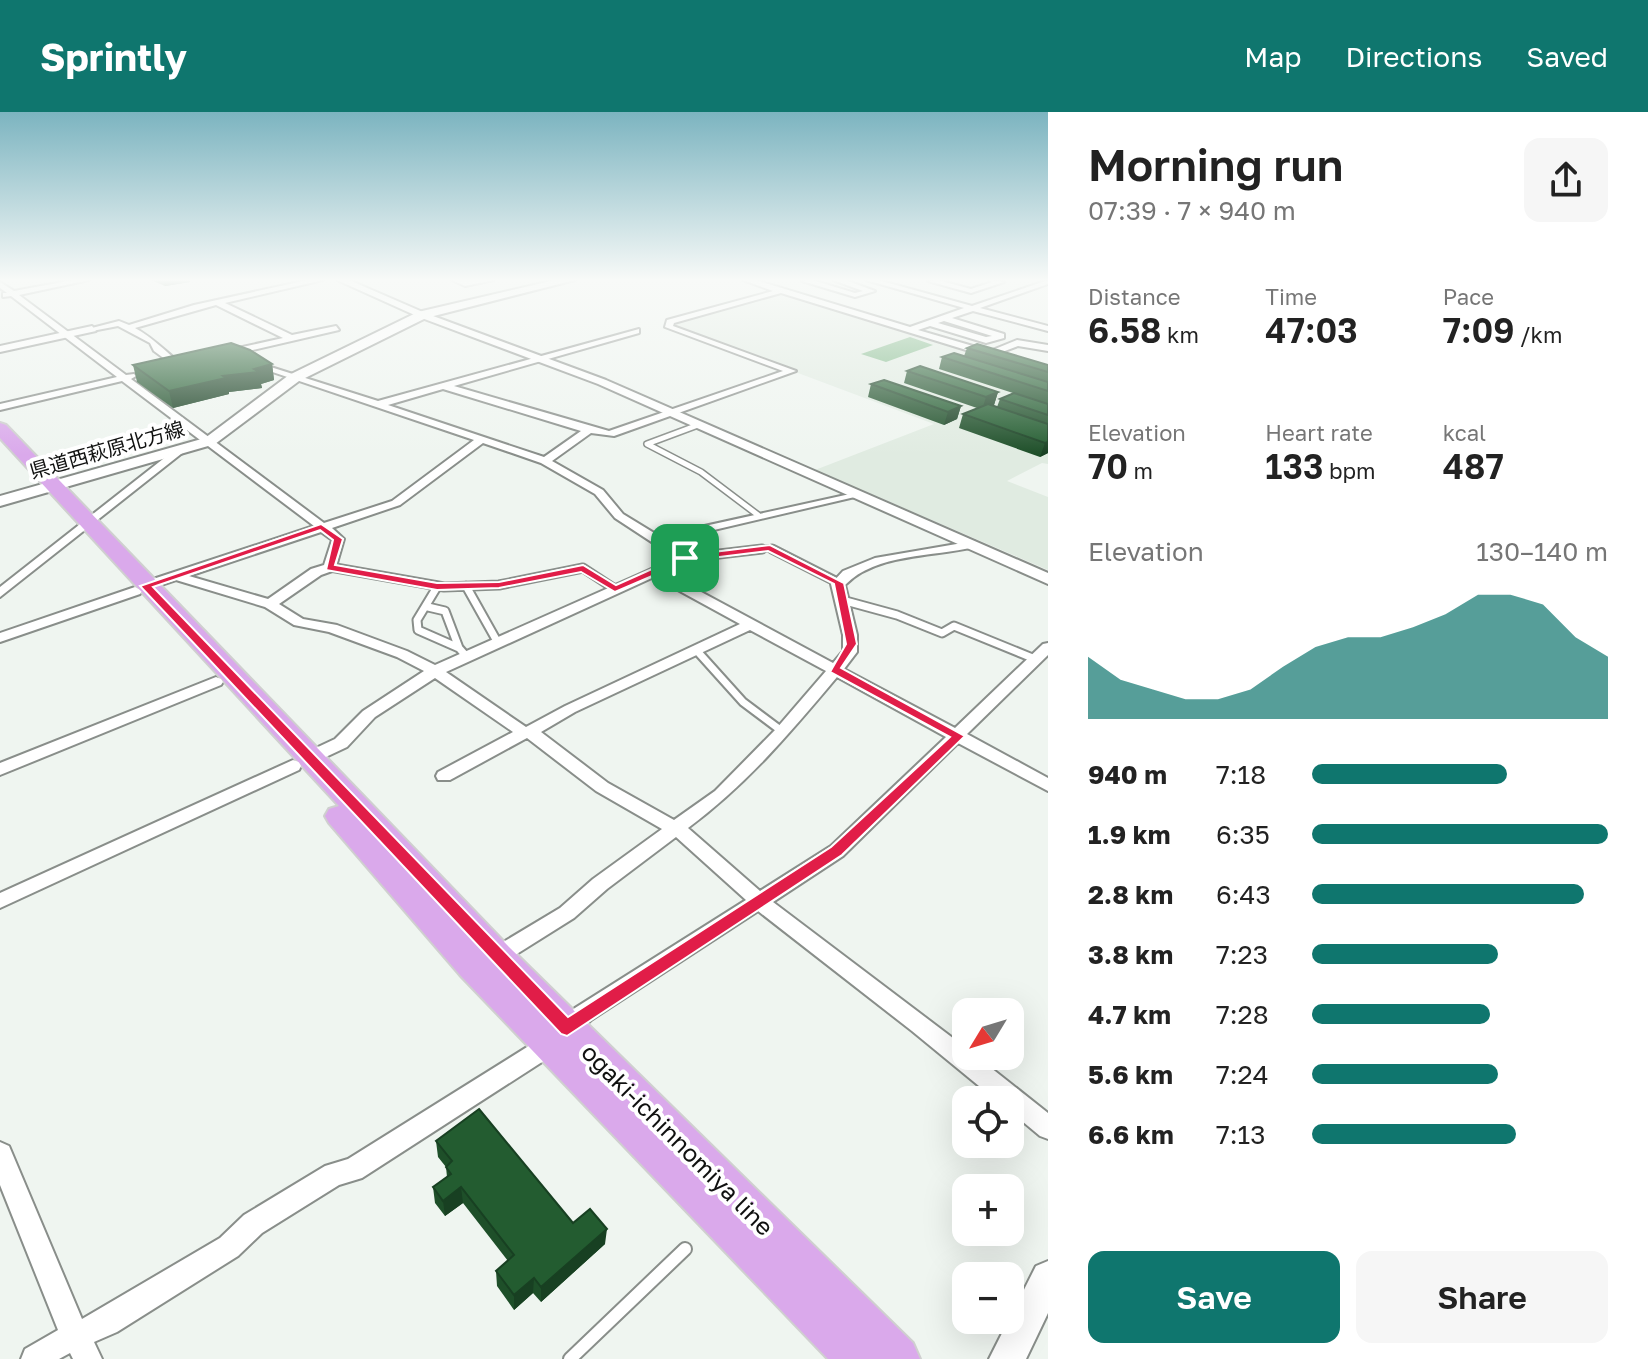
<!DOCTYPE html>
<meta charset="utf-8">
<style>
body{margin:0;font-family:"Golos Text","Noto Sans JP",sans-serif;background:#f6f6f6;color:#222;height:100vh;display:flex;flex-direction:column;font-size:30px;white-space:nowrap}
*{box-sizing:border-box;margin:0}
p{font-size:26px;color:#767676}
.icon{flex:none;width:44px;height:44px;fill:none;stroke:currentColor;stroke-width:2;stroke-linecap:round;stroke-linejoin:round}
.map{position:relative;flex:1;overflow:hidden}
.drawer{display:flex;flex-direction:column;background:#fff;width:600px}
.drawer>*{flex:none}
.needle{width:52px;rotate:232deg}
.fabs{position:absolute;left:952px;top:886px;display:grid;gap:16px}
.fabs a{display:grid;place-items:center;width:72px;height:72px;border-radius:16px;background:#fff;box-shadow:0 8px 32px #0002;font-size:40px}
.pin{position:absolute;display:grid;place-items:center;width:68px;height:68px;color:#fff;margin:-34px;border-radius:16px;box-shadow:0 4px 12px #0006}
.round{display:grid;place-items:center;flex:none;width:84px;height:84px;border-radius:16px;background:#f6f6f6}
.headline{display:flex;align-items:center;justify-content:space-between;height:136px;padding:0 40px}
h1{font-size:44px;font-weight:600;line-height:60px}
.metrics{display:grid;grid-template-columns:repeat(3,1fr);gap:12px;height:136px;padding:8px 40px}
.metrics div{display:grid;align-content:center}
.metrics b{font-size:34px;font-weight:600}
.metrics small{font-size:22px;font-weight:400}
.metrics p{font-size:22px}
.chart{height:224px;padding:16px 40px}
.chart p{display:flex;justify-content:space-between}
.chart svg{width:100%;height:144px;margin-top:8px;fill:#0f766e;opacity:.7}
.button{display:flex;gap:16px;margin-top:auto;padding:16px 40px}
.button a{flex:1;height:92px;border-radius:16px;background:#0f766e;color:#fff;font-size:32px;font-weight:600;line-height:92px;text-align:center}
.button a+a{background:#f6f6f6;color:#222}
ul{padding:0 40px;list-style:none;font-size:26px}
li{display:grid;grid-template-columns:128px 96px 1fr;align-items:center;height:60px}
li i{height:20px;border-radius:10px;background:#0f766e}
header{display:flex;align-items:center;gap:48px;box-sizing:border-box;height:112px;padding:0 40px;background:#0f766e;color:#fff}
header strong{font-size:38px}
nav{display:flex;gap:44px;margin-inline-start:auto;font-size:28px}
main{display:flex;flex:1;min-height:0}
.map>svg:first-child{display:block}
.built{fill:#e0ebe1}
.water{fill:#7ab583}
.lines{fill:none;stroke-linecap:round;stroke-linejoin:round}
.service-far2-casing{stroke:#898e8a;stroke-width:8}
.service-far1-casing{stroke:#898e8a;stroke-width:11}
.service-casing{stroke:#898e8a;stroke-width:16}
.minor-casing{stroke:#898e8a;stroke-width:4}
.tertiary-casing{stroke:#898e8a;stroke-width:4}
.secondary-casing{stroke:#898e8a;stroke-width:4}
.primary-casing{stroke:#cfcfcf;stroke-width:4}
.service-far2{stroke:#fff;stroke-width:5}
.service-far1{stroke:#fff;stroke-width:7}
.service{stroke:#fff;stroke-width:12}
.minor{fill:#fff;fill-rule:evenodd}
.tertiary{fill:#fff;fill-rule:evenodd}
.secondary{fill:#fff;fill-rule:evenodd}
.primary{fill:#daa9eb;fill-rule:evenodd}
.wall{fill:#1e4f29}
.shaded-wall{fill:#184022}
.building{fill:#235c30;stroke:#184022;stroke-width:2}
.route{fill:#e11d48;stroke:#fff;stroke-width:2;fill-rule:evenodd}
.labels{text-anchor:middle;stroke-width:8;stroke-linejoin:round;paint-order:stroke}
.far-street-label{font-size:20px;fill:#101110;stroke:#fff}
.street-label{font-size:24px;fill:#101110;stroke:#fff}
</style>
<header>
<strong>Sprintly</strong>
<nav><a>Map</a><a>Directions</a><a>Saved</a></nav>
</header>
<main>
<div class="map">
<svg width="1048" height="1247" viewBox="0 0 1048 1247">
<rect width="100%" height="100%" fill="#eff5f0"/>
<!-- built -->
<path class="built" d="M776 182 1048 263V352L1042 351 1007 369 1048 385V458L815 358 934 312 675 215V211Z"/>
<!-- water -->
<path class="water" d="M910 225 933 233 886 250 861 242Z"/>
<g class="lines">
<defs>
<path id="service-far2" d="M698 313 647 332 701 360 758 403
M745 439 770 436 776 439"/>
<path id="service-far1" d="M772 437 839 471
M685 446 762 437
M330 455 444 475 499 473 583 456 615 477
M466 474 498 531
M437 475 417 508 418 518 459 536 467 545
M842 488 897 503 942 521 954 514 1035 547
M428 495 445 499 459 536
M698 540 743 590 783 620"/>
<path id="service" d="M570 1247 685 1137"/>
<path id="minor" d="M73 168H89L19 183 126 263 134 262 136 264 131 267 324 411 392 389 474 328 252 253V249L378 289 639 217V221L454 274 609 319 783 259 665 215 667 208 773 179 743 168H755L910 215 964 196 866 168H878L972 194 1048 168V172L980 196 1048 214V219L973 199 952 206 1004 222V226L986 231 930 214 918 218 990 239 1017 228 1048 233V239L1018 234 989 245 781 181 674 211 673 214 796 259 614 324 591 321 552 349 603 378 623 402 659 424 859 380V384L667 429 691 446 664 460 833 551 843 539V523L831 472 843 459 875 446 974 429V435C934 445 876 441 845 473L857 523V540L844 557 955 616 1043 532 1048 531V543L967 622 1048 666V679L958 631 843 744 773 790 966 936V944H976L1048 1001V1027L1040 1024 1010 999V988H996L912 919 758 799 591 908 559 939 362 1066 339 1073 262 1121 238 1144 117 1220 94 1230 102 1247H73L70 1241 59 1247H21L25 1237 58 1218 0 1073V1030L9 1034 82 1207 220 1126 244 1103 325 1054 348 1047 543 925 575 896 746 788 676 725 607 777 574 806 504 850 497 852 490 850 487 844 490 838 560 796 593 767 662 717 596 679 527 626 450 668H438L436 664 438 660 513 620 435 566 375 605 347 635 313 651H301L299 647 301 643 335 627 363 599 424 559 397 545 329 520 294 513 265 495 176 468 146 478 141 477V471L314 414 122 269 0 298V292L117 265 11 184 3 185V181H7L0 176V170L14 179ZM944 209 992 224 986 225 938 211ZM443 277 581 319 544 345 388 293ZM483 331 541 351 595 382 615 406 676 446 435 553 407 539 337 513 303 507 279 492 321 463 335 458 344 427 332 416 400 393ZM321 420 332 428 324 453 311 457 268 487 189 464ZM654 465 740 512 565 594 526 615 446 560ZM750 518 826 559 776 617 715 679 674 708 608 671 541 620 575 600ZM837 565 946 625 831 734 760 779 688 716C747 672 790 621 837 565Z
M308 168H323L225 191 292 223 336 214 339 218 227 244 224 243V239L283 226 216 193 135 216C153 226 164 238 180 251L181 253 177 256 154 239 150 231 118 214 92 219 88 217 119 209 129 213 194 193Z
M452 168H494L465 174Z
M812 168 855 181 863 179 833 168H845L875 179 855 185 802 169Z
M938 168 971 177 992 170 990 168 1004 170 971 181 928 169Z
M177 336 186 338 0 485V475Z
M135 475 142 479 140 482 0 530V521Z
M216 565 221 567 223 570 221 573 0 663V651Z
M293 648 299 650 301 654 299 658 0 796V781Z"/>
<path id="tertiary" d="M337 168H349L425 201 606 268 1048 461V472L598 272 419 205Z
M92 214 96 219 0 240V234Z
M1048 1149V1201L1026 1247H989L1036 1154Z"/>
<path id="secondary" d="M555 168H575L426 206 299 269 215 332 0 394V384L205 326 289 263 418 200Z"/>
<path id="primary" d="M0 311 6 313 509 835 913 1231 920 1247H828L460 863 329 711 325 704 329 697 339 694 0 326Z"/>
</defs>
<!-- service-far2 casing -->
<use href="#service-far2" class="service-far2-casing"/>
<!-- service-far1 casing -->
<use href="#service-far1" class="service-far1-casing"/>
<!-- service casing -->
<use href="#service" class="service-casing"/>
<!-- minor casing -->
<use href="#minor" class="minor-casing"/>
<!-- tertiary casing -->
<use href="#tertiary" class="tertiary-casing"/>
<!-- secondary casing -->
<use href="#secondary" class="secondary-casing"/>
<!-- primary casing -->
<use href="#primary" class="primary-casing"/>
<!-- service-far2 -->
<use href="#service-far2" class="service-far2"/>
<!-- service-far1 -->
<use href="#service-far1" class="service-far1"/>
<!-- service -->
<use href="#service" class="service"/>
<!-- minor -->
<use href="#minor" class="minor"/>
<!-- tertiary -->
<use href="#tertiary" class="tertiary"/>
<!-- secondary -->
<use href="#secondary" class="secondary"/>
<!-- primary -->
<use href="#primary" class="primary"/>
</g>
<!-- wall -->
<path class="wall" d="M151 168H190V170L165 174Z
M967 236 1048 253V341L1040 345 959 316 963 302 977 296 904 271 907 259 998 280 994 293H993L997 295 1000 287 1013 281 939 257 942 245 964 244Z
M272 252 274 268 261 272 262 276 229 280V282L173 296 137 270 133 253Z
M871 272 961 294 957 307 944 313 868 285Z
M436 1029 573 1111 605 1132 541 1190 533 1181 514 1198 497 1174 496 1159 508 1149 463 1091 445 1104 435 1091 433 1075 447 1065 446 1055 438 1045Z"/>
<!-- shaded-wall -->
<path class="shaded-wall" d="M164 168H190V170L165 174Z
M272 252 274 268 261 272 262 276 229 280V282L173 296 169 279Z
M998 280 994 293 982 298 986 285Z
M961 294 957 307 944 313 948 300Z
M1048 330V341L1040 345 1045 331Z
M461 1075 463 1091 445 1104 443 1089Z
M607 1117 605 1132 541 1190V1175Z
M534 1166 533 1181 514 1198V1183Z"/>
<!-- building -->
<path class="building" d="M231 231 250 238 272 252 254 257 259 260 223 264 226 266 169 279 133 253Z
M977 232 1048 253V260L967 236Z
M954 241 1048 270V279L942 245Z
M920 254 998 280 986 285 907 259Z
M884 268 961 294 948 300 871 272Z
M1014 281 1048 292V303L1000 287Z
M988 292 1048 312V330L1045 331 963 302Z
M479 997 573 1111 590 1097 607 1117 541 1175 534 1166 514 1183 496 1159 514 1143 461 1075 443 1089 433 1075 451 1062 446 1055 452 1049 436 1029Z"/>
<!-- sky -->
<linearGradient id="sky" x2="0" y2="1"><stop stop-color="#7cb4c0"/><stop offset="0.49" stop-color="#f8faf8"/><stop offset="1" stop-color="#f8faf8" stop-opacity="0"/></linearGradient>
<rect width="1048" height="343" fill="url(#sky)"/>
<!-- route -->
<path class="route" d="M321 412 343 427 335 453 437 471 499 470 583 453 616 473 681 444 770 433 844 471 857 532 841 556 965 624 842 743 567 924 561 922 140 474ZM320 418 333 428 326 458 437 478 499 476 581 460 615 480 687 449 768 439 834 472 846 532 830 560 950 625 831 735 568 905 153 475Z"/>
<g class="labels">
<!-- far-street labels -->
<g class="far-street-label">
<text transform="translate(107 338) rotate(-16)" y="7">県道西萩原北方線</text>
</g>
<!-- street labels -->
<g class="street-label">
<text transform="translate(677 1028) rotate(45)" y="8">ogaki-ichinnomiya line</text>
</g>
</g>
</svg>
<div class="fabs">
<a><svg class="needle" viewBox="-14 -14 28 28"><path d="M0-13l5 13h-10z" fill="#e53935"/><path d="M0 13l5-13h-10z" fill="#767676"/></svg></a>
<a><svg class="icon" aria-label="locate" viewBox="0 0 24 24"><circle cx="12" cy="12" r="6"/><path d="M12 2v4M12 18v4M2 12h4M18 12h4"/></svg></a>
<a>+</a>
<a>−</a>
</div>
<div class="pin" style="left:685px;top:446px;background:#1e9e55"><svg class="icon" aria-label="arrive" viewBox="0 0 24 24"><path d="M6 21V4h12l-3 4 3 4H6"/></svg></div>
</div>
<section class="drawer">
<div class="headline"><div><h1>Morning run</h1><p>07:39 · 7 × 940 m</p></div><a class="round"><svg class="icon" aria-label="share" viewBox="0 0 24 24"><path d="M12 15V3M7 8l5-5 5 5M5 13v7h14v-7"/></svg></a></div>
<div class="metrics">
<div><p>Distance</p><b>6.58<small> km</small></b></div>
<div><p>Time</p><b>47:03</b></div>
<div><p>Pace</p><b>7:09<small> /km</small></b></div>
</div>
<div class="metrics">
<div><p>Elevation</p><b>70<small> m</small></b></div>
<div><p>Heart rate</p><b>133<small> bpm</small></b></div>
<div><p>kcal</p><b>487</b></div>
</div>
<div class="chart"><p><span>Elevation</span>130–140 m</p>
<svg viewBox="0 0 160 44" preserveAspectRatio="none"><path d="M0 44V25L10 32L20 35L30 38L40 38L50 35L60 28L70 22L80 19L90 19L100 16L110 12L120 6L130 6L140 9L150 19L160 25V44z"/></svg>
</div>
<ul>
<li><b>940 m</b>7:18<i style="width:66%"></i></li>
<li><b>1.9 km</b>6:35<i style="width:100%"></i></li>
<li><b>2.8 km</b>6:43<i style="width:92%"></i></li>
<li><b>3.8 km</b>7:23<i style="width:63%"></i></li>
<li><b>4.7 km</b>7:28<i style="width:60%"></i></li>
<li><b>5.6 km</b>7:24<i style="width:63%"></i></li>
<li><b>6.6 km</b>7:13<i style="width:69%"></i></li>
</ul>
<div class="button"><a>Save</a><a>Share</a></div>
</section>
</main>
